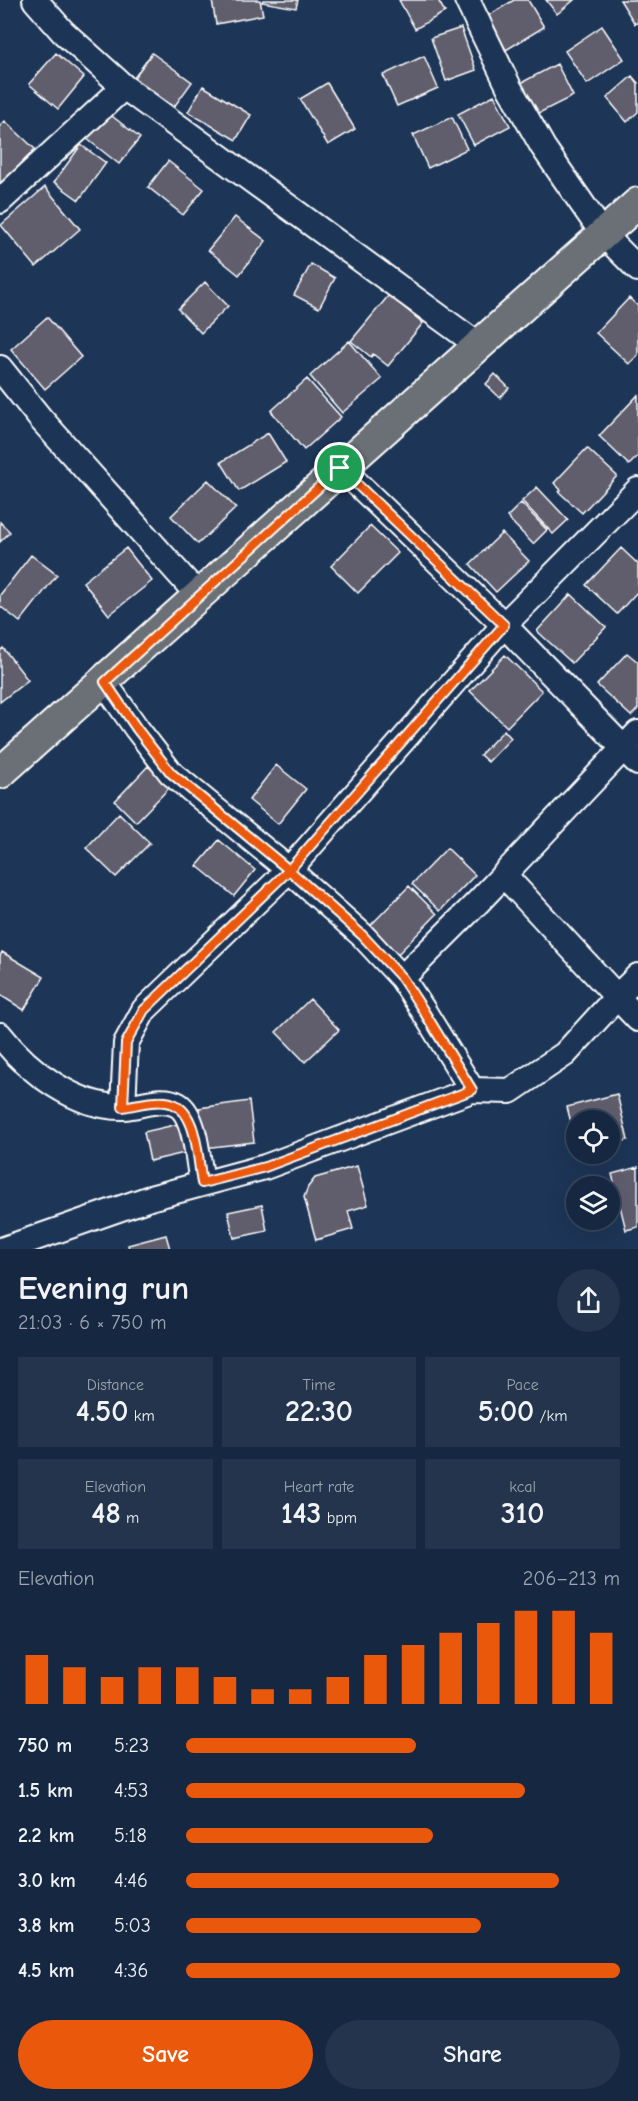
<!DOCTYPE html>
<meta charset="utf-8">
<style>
body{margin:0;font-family:"Comic Neue",sans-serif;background:#23344c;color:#f1f3f6;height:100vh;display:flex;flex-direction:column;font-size:22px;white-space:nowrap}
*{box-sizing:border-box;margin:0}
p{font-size:20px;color:#9ea6b1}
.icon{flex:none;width:33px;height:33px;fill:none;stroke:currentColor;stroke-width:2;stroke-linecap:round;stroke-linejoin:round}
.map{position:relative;height:1249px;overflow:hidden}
.details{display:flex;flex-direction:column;background:#162841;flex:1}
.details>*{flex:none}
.buttons{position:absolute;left:566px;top:1110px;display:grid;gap:12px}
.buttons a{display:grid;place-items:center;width:54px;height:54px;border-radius:50%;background:#162841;box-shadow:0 6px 24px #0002,0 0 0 2px #35445a;font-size:30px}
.pin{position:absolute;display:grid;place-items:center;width:51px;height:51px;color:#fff;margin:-26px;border:3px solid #fff;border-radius:50%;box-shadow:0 2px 6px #0007}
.round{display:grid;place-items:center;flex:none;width:63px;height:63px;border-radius:32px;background:#23344c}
.overview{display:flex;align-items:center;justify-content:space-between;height:102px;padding:0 18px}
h1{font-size:33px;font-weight:800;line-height:45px}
.metrics{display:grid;grid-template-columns:repeat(3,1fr);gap:9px;height:102px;padding:6px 18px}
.metrics div{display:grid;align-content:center;border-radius:0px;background:#23344c;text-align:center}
.metrics b{font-size:30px;font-weight:800}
.metrics small{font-size:16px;font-weight:400}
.metrics p{font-size:16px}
.chart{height:168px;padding:12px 18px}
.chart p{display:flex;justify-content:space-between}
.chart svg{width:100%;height:108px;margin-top:6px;stroke:#ea580c;stroke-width:6}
.cta{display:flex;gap:12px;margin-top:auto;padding:12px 18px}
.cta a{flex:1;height:69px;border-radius:36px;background:#ea580c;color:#fff;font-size:24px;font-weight:800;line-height:69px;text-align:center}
.cta a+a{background:#23344c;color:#f1f3f6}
ul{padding:0 18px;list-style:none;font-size:20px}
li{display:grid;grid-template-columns:96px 72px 1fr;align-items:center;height:45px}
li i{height:15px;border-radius:8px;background:#ea580c}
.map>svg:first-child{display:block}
.building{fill:#615d6d;stroke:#fff;stroke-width:1.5}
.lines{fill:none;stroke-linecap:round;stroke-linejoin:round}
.minor-casing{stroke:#fff;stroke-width:28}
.major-casing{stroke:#fff;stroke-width:34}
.minor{stroke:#1d3557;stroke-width:24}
.major{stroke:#6b6f75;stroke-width:30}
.route-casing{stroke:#fff;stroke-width:12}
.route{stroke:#ea580c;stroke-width:8}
</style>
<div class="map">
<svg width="638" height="1249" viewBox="0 0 638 1249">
<rect width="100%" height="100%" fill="#1d3557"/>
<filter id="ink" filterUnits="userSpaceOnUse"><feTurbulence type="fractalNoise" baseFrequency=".0167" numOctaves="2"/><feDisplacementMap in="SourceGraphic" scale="12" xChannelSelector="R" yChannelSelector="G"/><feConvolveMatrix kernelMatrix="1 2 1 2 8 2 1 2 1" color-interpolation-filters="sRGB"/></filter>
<g filter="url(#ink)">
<!-- building -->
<path class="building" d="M212 0H260L263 15 216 24Z
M263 0H298L296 8 262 2Z
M399 0H438L445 12 415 29Z
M514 0H528L544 27 506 50 486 17Z
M546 0H574L557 14Z
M620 0H638V22L635 24Z
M602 26 624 59 587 84 565 51Z
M461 28 476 70 446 81 431 38Z
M56 53 84 77 58 109 29 84Z
M152 53 192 82 171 111 131 82Z
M424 56 438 88 397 106 383 75Z
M557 64 573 96 533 116 517 85Z
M632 76 638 83V112L627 122 607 98Z
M327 83 355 129 328 145 300 99Z
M203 86 251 115 236 140 188 112Z
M494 95 510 126 474 145 458 114Z
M103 109 140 138 119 164 82 135Z
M452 117 467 149 428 168 413 135Z
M5 121 35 149 0 186V126Z
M81 145 106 163 79 200 54 182Z
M168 161 204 189 183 215 148 187Z
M45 187 80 229 36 267 1 225Z
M235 217 266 241 239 275 208 250Z
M311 264 335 278 319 308 294 295Z
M205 282 228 306 201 333 178 309Z
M389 295 423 323 388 366 373 354 371 357 351 341Z
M629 298 638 306V355L629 364 596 333Z
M47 317 81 357 45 389 11 349Z
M349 341 382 379 342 413 310 376Z
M495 374 509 388 500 398 486 384Z
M307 379 341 417 304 450 271 411Z
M638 395V456L629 465 599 436Z
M268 433 286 462 239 491 221 462Z
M587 448 617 476 582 513 559 492 561 490 554 483Z
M208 480 236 508 198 544 171 516Z
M537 487 568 520 553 534 522 501Z
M521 503 547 530 533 544 507 517Z
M0 522 10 532 0 542Z
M370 526 398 553 358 593 331 566Z
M502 533 529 561 496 592 470 564Z
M126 548 152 581 109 615 83 582Z
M621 548 638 564V591L617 614 586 585Z
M31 555 57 575 20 622 0 606V595Z
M571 594 606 627 572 663 537 631Z
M3 648 28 680 0 702V651Z
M627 653 638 662V709L631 716 597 685Z
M505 655 542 691 507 727 470 691Z
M504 730 511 738 488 762 480 755Z
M276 765 306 789 278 824 249 800Z
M148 766 170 787 136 822 115 801Z
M119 813 150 843 116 877 86 848Z
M219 840 255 870 234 896 197 866Z
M447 848 475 875 440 911 412 884Z
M409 886 437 914 397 955 369 927Z
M2 952 44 977 24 1010 0 995V956Z
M310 999 339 1030 305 1062 276 1032Z
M617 1094 628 1140 620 1142 621 1146 609 1149V1120H576V1142L567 1107Z
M249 1101 254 1142 204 1148 199 1108Z
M183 1123 189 1152 150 1161 144 1132Z
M357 1166 368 1205 348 1211 353 1229 316 1240 304 1197 308 1187 315 1178Z
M638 1167V1227L626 1230 612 1174Z
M262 1205 267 1231 234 1238 228 1212Z
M166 1235 170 1249H129L128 1245Z"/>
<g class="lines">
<defs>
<path id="minor" d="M35 0 63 32 124 87 478 345
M467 0 510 89 543 147 603 234 638 269
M0 201 124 87
M0 368 40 418 198 595
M341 468 504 625 638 763
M104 682 137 729 171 773 289 870 362 935 402 978 423 1010 472 1090
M638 976 617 997 638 1019
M402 978 478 902 638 733
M0 1035C28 1071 76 1108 124 1107 141 1106 162 1096 178 1105 196 1116 198 1163 202 1183
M123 1107 126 1043 144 1010 289 870 504 625 638 490
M4 1249 150 1198 265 1167 472 1090 510 1091 565 1054 617 997 504 875"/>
<path id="major" d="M0 773 638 203"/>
</defs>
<!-- minor casing -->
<use href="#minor" class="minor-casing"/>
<!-- major casing -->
<use href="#major" class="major-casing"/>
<!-- minor -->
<use href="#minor" class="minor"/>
<!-- major -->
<use href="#major" class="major"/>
</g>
</g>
<g class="lines" filter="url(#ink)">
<defs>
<path id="route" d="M340 468 504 625 289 870 144 1010 126 1043 123 1107C136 1105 153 1100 166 1102 198 1106 197 1157 202 1183L265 1167 472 1090 423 1010 402 978 362 935 289 870 171 773 137 729 105 682 340 468"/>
</defs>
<!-- route casing -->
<use href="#route" class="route-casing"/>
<!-- route -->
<use href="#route" class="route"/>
</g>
</svg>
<div class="buttons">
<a><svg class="icon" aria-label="locate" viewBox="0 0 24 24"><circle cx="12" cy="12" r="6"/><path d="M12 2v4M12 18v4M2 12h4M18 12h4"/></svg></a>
<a><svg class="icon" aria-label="layers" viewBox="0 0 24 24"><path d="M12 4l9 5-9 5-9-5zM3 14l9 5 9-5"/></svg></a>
</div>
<div class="pin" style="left:340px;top:468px;background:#1e9e55"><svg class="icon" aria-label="arrive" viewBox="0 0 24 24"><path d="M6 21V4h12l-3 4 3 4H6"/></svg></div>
</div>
<section class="details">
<div class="overview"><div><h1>Evening run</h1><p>21:03 · 6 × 750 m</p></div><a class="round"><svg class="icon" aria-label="share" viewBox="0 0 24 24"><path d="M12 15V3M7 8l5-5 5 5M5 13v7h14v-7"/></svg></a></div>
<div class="metrics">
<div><p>Distance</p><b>4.50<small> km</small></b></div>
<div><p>Time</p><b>22:30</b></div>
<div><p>Pace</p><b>5:00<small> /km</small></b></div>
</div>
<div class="metrics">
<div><p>Elevation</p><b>48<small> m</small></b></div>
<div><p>Heart rate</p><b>143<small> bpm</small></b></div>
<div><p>kcal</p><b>310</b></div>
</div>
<div class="chart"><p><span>Elevation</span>206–213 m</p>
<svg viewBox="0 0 160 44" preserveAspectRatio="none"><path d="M5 44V24M15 44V29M25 44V33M35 44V29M45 44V29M55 44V33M65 44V38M75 44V38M85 44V33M95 44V24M105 44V20M115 44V15M125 44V11M135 44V6M145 44V6M155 44V15"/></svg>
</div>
<ul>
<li><b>750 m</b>5:23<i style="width:53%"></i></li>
<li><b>1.5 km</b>4:53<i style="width:78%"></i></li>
<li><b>2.2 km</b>5:18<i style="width:57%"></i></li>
<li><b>3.0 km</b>4:46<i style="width:86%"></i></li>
<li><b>3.8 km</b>5:03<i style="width:68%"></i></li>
<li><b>4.5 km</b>4:36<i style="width:100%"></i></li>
</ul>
<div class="cta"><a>Save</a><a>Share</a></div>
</section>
